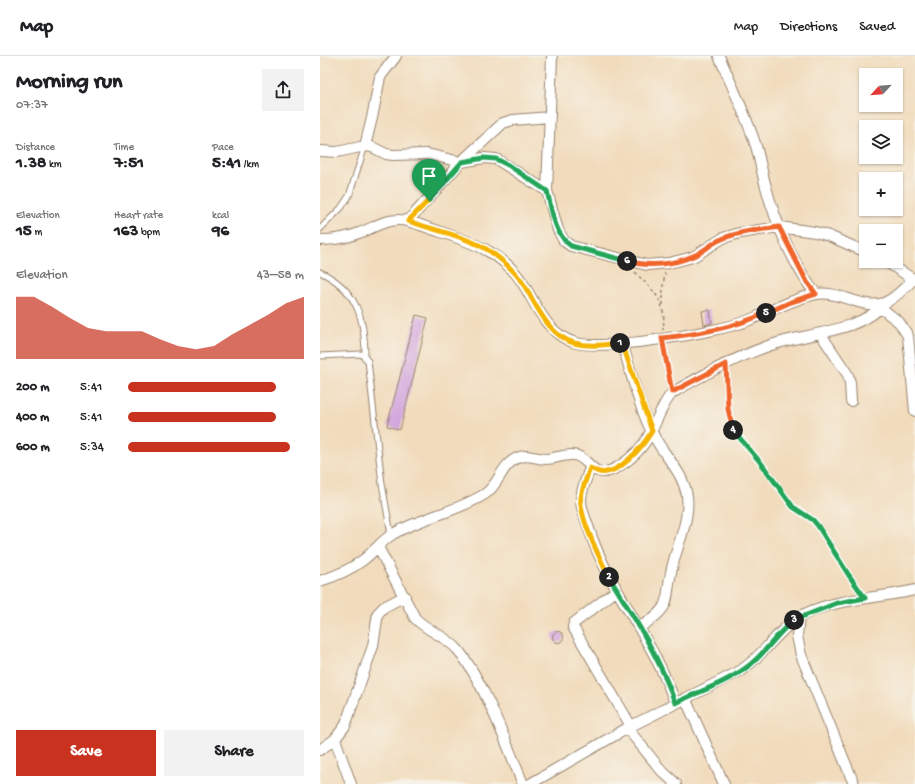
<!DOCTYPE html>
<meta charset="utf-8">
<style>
body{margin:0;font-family:"Gochi Hand",sans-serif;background:#f2f2f2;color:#202124;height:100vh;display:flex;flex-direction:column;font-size:15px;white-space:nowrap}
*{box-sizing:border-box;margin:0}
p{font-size:13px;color:#757577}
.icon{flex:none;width:22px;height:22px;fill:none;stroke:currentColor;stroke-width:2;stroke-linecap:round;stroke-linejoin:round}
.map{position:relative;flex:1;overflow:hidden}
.details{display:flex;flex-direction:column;background:#fff;width:320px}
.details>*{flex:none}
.needle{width:26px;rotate:244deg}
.tools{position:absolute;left:539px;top:12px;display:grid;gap:8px}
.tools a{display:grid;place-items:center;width:44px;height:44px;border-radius:0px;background:#fff;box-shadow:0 1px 3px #0004;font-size:20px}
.pin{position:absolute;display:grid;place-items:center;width:34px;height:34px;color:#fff;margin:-41px -17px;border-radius:50% 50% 50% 0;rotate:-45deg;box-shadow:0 0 4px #0007}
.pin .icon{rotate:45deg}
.km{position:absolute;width:20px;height:20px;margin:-10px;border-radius:50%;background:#222;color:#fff;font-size:11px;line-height:20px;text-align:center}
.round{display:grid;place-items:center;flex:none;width:42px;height:42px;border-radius:0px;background:#f2f2f2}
.summary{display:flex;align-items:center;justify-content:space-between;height:68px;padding:0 16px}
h1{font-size:22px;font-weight:700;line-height:30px}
.figures{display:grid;grid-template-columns:repeat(3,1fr);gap:6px;height:68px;padding:4px 16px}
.figures div{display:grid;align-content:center}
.figures b{font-size:17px;font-weight:700}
.figures small{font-size:11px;font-weight:400}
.figures p{font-size:11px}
.chart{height:112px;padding:8px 16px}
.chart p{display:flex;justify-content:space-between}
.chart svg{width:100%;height:72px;margin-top:4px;fill:#c8321e;opacity:.7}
.cta{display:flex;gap:8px;margin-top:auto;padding:8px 16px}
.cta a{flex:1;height:46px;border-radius:0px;background:#c8321e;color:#fff;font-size:16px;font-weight:700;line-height:46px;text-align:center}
.cta a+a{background:#f2f2f2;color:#202124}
ul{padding:0 16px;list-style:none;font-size:13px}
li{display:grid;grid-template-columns:64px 48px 1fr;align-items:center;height:30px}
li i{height:10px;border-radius:5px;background:#c8321e}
header{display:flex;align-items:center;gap:24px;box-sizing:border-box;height:56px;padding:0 20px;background:#fff;border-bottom:1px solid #e0e0e0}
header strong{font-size:19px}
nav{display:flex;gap:22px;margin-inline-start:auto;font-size:14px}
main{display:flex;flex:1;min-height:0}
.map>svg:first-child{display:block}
.building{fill:#d1a5dd}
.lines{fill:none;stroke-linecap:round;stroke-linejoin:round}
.lane-casing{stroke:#96826d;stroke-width:7}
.street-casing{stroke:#96826d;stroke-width:12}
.path{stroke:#96826d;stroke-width:1.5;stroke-dasharray:3 3;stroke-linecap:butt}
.lane{stroke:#fff;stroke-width:5}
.street{stroke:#fff;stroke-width:10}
.split-1-casing{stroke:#fff;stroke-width:8}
.split-2-casing{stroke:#fff;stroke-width:8}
.split-3-casing{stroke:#fff;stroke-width:8}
.split-4-casing{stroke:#fff;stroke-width:8}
.split-5-casing{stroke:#fff;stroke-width:8}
.split-6-casing{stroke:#fff;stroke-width:8}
.split-7-casing{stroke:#fff;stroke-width:8}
.split-1{stroke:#f5b400;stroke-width:5}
.split-2{stroke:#f5b400;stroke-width:5}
.split-3{stroke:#22a559;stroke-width:5}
.split-4{stroke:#22a559;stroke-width:5}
.split-5{stroke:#f0652b;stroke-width:5}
.split-6{stroke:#f0652b;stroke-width:5}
.split-7{stroke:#22a559;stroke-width:5}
</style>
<header>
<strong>Map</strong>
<nav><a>Map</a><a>Directions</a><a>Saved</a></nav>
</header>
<main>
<section class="details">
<div class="summary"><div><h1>Morning run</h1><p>07:37</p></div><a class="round"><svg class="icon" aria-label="share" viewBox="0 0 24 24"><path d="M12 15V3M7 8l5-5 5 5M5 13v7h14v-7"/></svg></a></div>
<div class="figures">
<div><p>Distance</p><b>1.38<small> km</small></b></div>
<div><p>Time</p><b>7:51</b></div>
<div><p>Pace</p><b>5:41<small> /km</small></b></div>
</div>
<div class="figures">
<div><p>Elevation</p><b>15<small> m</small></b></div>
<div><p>Heart rate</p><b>163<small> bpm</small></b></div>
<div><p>kcal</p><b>96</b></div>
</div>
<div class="chart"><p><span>Elevation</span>43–58 m</p>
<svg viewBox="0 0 160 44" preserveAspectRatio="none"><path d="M0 44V6L10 6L20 12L30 19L40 25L50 27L60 27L70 27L80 32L90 36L100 38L110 36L120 29L130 23L140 17L150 10L160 6V44z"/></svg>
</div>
<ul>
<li><b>200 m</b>5:41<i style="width:84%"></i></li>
<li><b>400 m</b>5:41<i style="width:84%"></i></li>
<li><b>600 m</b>5:34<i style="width:92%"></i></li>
</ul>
<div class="cta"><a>Save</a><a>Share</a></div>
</section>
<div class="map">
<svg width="595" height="728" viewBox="0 0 595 728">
<rect width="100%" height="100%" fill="#f7f3e8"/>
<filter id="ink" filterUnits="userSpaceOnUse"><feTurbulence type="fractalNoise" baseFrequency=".025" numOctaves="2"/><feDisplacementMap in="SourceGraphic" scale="8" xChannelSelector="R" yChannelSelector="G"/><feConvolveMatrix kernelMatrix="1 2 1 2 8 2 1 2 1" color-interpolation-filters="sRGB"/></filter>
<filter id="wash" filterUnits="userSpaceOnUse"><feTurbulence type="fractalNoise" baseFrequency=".012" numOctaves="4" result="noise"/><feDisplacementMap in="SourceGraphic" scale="16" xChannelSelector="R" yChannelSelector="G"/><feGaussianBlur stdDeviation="0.9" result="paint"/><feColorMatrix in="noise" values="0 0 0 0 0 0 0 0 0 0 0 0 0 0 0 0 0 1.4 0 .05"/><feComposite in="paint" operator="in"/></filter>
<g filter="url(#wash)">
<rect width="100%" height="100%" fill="#f1dbbc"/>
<g id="blocks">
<!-- building -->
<path class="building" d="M390 254 392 267 384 269 382 255Z
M96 259 108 262 80 374 67 370Z
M232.5 581a5.5 5.5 0 1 1 11 0a5.5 5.5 0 1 1-11 0Z"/>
</g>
</g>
<g filter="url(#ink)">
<use href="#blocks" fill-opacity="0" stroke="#96826d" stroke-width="1"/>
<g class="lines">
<defs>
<path id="lane" d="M0 173 21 152 29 140 45 90
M0 216C37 233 45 263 45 301
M0 300 41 298 48 305 62 428 71 478"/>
<path id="street" d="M232 0 227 135 238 174 244 185 251 190 327 209 349 207 373 201 403 182 420 177 459 171 495 176 509 180 546 196
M399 0C412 30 426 59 436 90 440 104 442 118 446 131 455 165 474 211 496 238
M45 90 52 62 60 21 76 0
M0 95 17 96 45 90 52 91 66 98 73 99 107 98 141 106 164 102 176 103 227 135
M88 165 141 106 183 67 193 64 230 61
M0 184C13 184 27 182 39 177 52 173 63 164 77 164 89 163 101 170 112 173 147 185 181 194 202 226 216 248 226 277 253 286 279 296 399 276 427 265 450 256 471 243 496 238 520 234 541 254 564 247 575 243 586 230 595 222
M565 205 593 223
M561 252 579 266 588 280 595 355
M500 277 528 319 530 327 531 345
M302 287C312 318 319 353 335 382 346 402 363 416 367 440 370 463 358 487 353 508 343 544 356 549 320 571
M270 412C267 421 261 434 261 444 261 453 266 464 269 473 289 535 335 585 355 647
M58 491 95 562C108 576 127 580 139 595 166 630 186 687 203 728
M0 525C16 520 30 514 43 504 54 496 62 484 73 478 102 461 137 456 165 438 179 429 181 409 197 402 206 397 216 403 226 403 235 403 244 398 253 399 271 400 270 427 298 411 311 403 324 390 331 376 338 362 342 349 352 337 384 318 417 301 451 289 486 277 542 276 566 246
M297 534 254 567 253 571 311 670
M479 561 477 580 481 599 534 728
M365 642 404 728
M307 672 341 714 356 728
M15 683 31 728
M0 694 15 683 25 670 53 590 58 557 64 551 85 540
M210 728 311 670 420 615C442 601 455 578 476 563 507 542 559 543 595 534"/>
</defs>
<!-- lane casing -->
<use href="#lane" class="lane-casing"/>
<!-- street casing -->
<use href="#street" class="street-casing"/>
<!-- path -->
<path class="path" d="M315 216C334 236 347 244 343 274
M343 249V230L345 217
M343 293 351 327
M406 318 408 353 413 373 473 451 493 464 497 469 539 534"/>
<!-- lane -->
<use href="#lane" class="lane"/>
<!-- street -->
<use href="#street" class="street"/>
</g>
</g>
<g class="lines" filter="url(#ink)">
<defs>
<path id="split-1" d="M109 144 88 165C113 174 150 181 171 196 182 204 194 214 202 226 216 247 227 279 254 287 269 291 285 289 300 287"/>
<path id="split-2" d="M289 521C281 505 258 459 261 442 262 432 267 421 270 412 273 413 276 415 279 416 299 420 323 390 332 375L302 287H300"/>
<path id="split-3" d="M289 521C314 561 340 602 355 647 380 635 409 626 431 608 447 595 457 577 474 564"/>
<path id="split-4" d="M413 374 441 407 473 451 493 464 498 470 528 518 545 542 517 547 474 564"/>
<path id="split-5" d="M413 374 408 353 406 308 352 336 342 282C378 278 413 272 446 257"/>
<path id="split-6" d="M307 205C327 211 353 209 373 200 384 196 391 187 402 183 419 175 441 174 459 171L487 226 496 238 471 246 446 257"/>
<path id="split-7" d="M109 144 142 106 164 102 176 103 188 109 227 135C232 154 234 178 251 190L307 205"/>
</defs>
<!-- split-1 casing -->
<use href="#split-1" class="split-1-casing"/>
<!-- split-2 casing -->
<use href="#split-2" class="split-2-casing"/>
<!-- split-3 casing -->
<use href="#split-3" class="split-3-casing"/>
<!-- split-4 casing -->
<use href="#split-4" class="split-4-casing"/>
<!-- split-5 casing -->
<use href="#split-5" class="split-5-casing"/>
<!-- split-6 casing -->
<use href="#split-6" class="split-6-casing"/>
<!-- split-7 casing -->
<use href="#split-7" class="split-7-casing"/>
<!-- split-1 -->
<use href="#split-1" class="split-1"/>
<!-- split-2 -->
<use href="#split-2" class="split-2"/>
<!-- split-3 -->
<use href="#split-3" class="split-3"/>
<!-- split-4 -->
<use href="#split-4" class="split-4"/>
<!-- split-5 -->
<use href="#split-5" class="split-5"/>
<!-- split-6 -->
<use href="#split-6" class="split-6"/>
<!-- split-7 -->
<use href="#split-7" class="split-7"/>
</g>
</svg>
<div class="tools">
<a><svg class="needle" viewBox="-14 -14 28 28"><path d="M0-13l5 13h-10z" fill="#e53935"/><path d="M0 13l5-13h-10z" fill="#757577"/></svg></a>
<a><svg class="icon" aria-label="layers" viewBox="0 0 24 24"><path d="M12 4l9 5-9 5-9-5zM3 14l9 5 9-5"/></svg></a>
<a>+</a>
<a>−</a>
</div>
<div class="pin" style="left:109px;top:144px;background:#1e9e55"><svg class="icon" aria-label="arrive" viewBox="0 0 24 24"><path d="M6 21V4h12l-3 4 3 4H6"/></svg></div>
<b class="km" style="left:300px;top:287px">1</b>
<b class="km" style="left:289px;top:521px">2</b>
<b class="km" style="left:474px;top:564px">3</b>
<b class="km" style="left:413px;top:374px">4</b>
<b class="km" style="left:446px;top:257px">5</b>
<b class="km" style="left:307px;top:205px">6</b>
</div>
</main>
